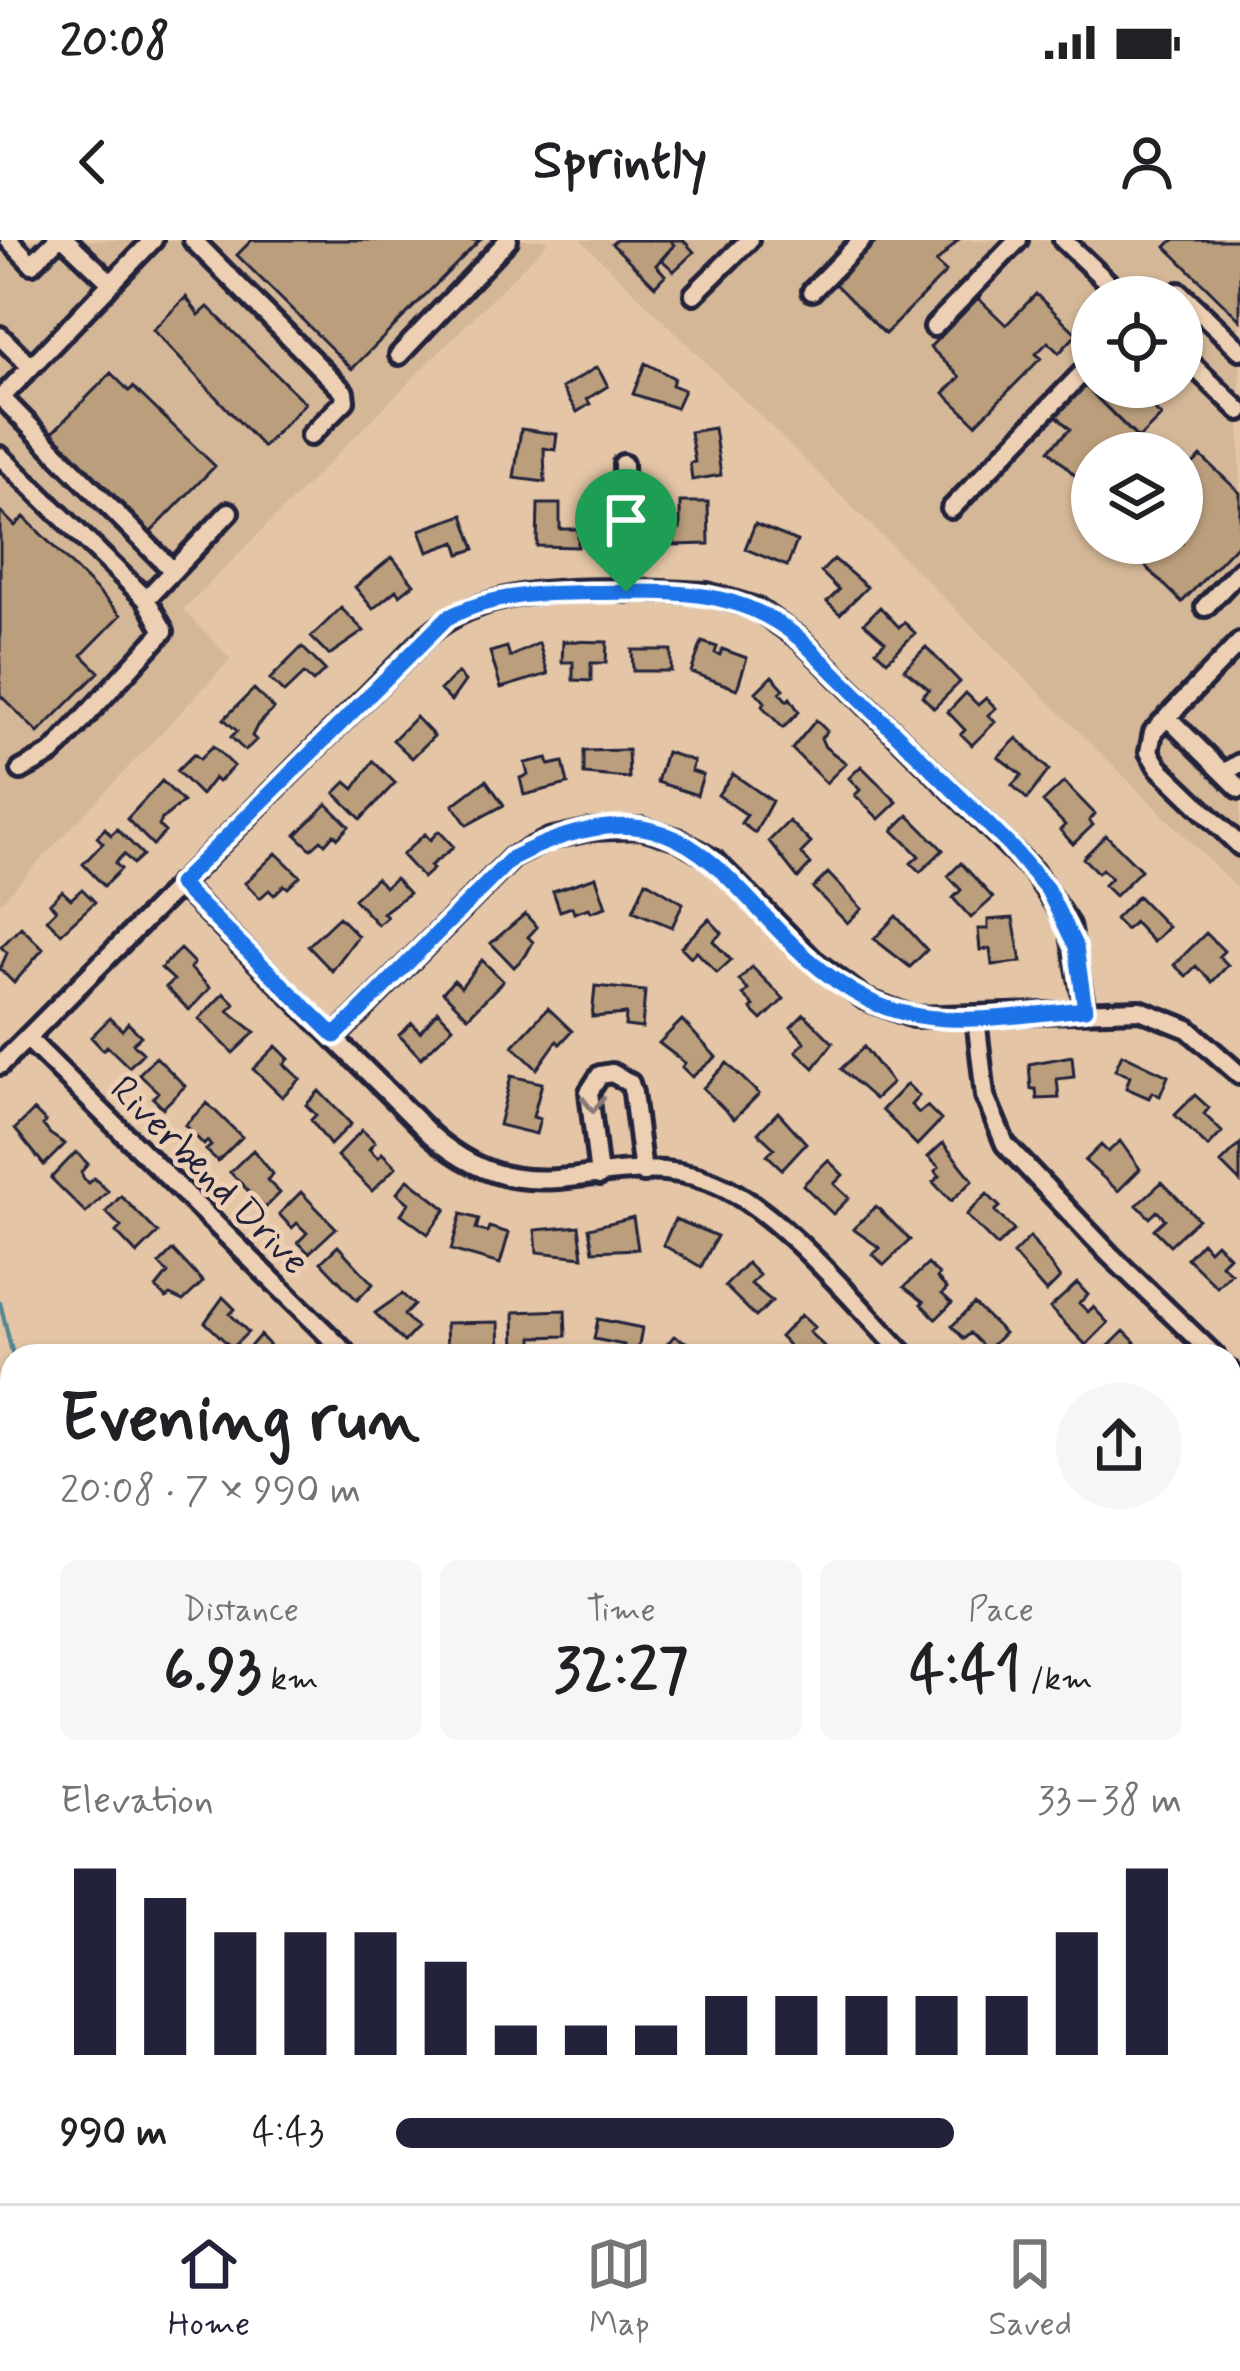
<!DOCTYPE html>
<meta charset="utf-8">
<style>
body{margin:0;font-family:Mynerve,sans-serif;background:#f6f6f6;color:#202124;height:100vh;display:flex;flex-direction:column;font-size:45px;white-space:nowrap}
*{box-sizing:border-box;margin:0}
p{font-size:39px;color:#757577}
.icon{flex:none;width:66px;height:66px;fill:none;stroke:currentColor;stroke-width:2;stroke-linecap:round;stroke-linejoin:round}
.map{position:relative;flex:1;overflow:hidden}
.drawer{position:absolute;left:0px;top:1104px;width:1242px;height:861px;display:flex;flex-direction:column;background:#fff;border-radius:36px 36px 0 0;box-shadow:0 3px 9px #0004}
.drawer>*{flex:none}
.fabs{position:absolute;left:1071px;top:36px;display:grid;gap:24px}
.fabs a{display:grid;place-items:center;width:132px;height:132px;border-radius:50%;background:#fff;box-shadow:0 3px 9px #0004;font-size:60px}
.pin{position:absolute;display:grid;place-items:center;width:102px;height:102px;color:#fff;margin:-123px -51px;border-radius:50% 50% 50% 0;rotate:-45deg;box-shadow:0 0 12px #0007}
.pin .icon{rotate:45deg}
.round{display:grid;place-items:center;flex:none;width:126px;height:126px;border-radius:63px;background:#f6f6f6}
.overview{display:flex;align-items:center;justify-content:space-between;height:204px;padding:0 60px}
h1{font-size:66px;font-weight:700;line-height:90px}
.figures{display:grid;grid-template-columns:repeat(3,1fr);gap:18px;height:204px;padding:12px 60px}
.figures div{display:grid;align-content:center;border-radius:18px;background:#f6f6f6;text-align:center}
.figures b{font-size:60px;font-weight:700}
.figures small{font-size:33px;font-weight:400}
.figures p{font-size:33px}
.chart{height:336px;padding:24px 60px}
.chart p{display:flex;justify-content:space-between}
.chart svg{width:100%;height:216px;margin-top:12px;stroke:#22223b;stroke-width:6}
ul{padding:0 60px;list-style:none;font-size:39px}
li{display:grid;grid-template-columns:192px 144px 1fr;align-items:center;height:90px}
li i{height:30px;border-radius:15px;background:#22223b}
.status{display:flex;justify-content:space-between;align-items:center;height:84px;padding:0 60px;background:#fff;direction:ltr}
.status svg{height:33px;fill:currentColor}
header{display:flex;justify-content:space-between;align-items:center;height:156px;padding:0 60px;background:#fff;font-size:54px;font-weight:700}
.dock{display:flex;justify-content:space-around;align-items:center;height:168px;border-top:3px solid #e0e0e0;background:#fff;font-size:33px;color:#757577}
.dock a{display:grid;justify-items:center;gap:6px}
.dock .current{color:#22223b}
.map>svg:first-child{display:block}
.built{fill:#d4b797;fill-rule:evenodd}
.lines{fill:none;stroke-linecap:round;stroke-linejoin:round}
.stream{stroke:#568694;stroke-width:4.5}
.building{fill:#bb9f7b;stroke:#22223b;stroke-width:3}
.minor-casing{stroke:#22223b;stroke-width:26}
.path{stroke:#22223b;stroke-width:3;stroke-dasharray:3 9;stroke-linecap:butt}
.minor{stroke:#edd0b4;stroke-width:16}
.oneway{stroke:#887978}
.route-casing{stroke:#fff;stroke-width:24}
.route{stroke:#1a73e8;stroke-width:15}
.labels{text-anchor:middle;stroke-width:10;stroke-linejoin:round;paint-order:stroke}
.street-label{font-size:39px;fill:#22223b;stroke:#edd0b4}
</style>
<div class="status"><b>20:08</b><svg viewBox="0 0 49 12"><path d="M0 12V9h3v3zM5 12V6h3v6zM10 12V3h3v9zM15 12V0h3v12zM26 1h20v11H26zM47 4h2v5h-2z"/></svg></div>
<header><svg class="icon" aria-label="back" viewBox="0 0 24 24"><path d="M15 5l-7 7 7 7"/></svg>Sprintly<svg class="icon" aria-label="person" viewBox="0 0 24 24"><circle cx="12" cy="8" r="4"/><path d="M4 21q1-7 8-7t8 7"/></svg></header>
<div class="map">
<svg width="1240" height="1963" viewBox="0 0 1240 1963">
<rect width="100%" height="100%" fill="#e4c6a6"/>
<filter id="ink" filterUnits="userSpaceOnUse"><feTurbulence type="fractalNoise" baseFrequency=".00833" numOctaves="2"/><feDisplacementMap in="SourceGraphic" scale="24" xChannelSelector="R" yChannelSelector="G"/><feConvolveMatrix kernelMatrix="1 2 1 2 8 2 1 2 1" color-interpolation-filters="sRGB"/></filter>
<g filter="url(#ink)">
<!-- built -->
<path class="built" d="M0 0H550L183 370 231 419 0 663Z
M581 0H1240V651L811 226ZM1092 57H1182V147H1092ZM1092 213H1182V303H1092Z"/>
<g class="lines">
<!-- stream -->
<path class="stream" d="M0 1063 13 1116
M562 1953V1963"/>
</g>
<!-- building -->
<path class="building" d="M252 0H480L352 129 237 15Z
M616 0H670L674 5 656 25 665 35 655 46 612 4Z
M670 0H683L694 12 674 31 662 20 674 5Z
M878 0H958L936 23 946 32 885 94 835 44Z
M1173 0H1240V80L1166 7Z
M1036 54 1077 94 1059 113 1048 102 1036 114 1041 118 976 184 944 153 960 137 930 107 978 58 1006 85Z
M186 57 199 75 208 67 305 163 263 207 153 90Z
M645 123 674 138 672 145 684 150 676 168 633 154Z
M597 127 608 146 587 159 590 164 577 172 562 148Z
M111 133 129 151 133 147 215 226 150 293 50 195Z
M1084 145 1153 213H1092V252L1049 210 1070 189 1055 174Z
M1111 147H1132L1161 176 1138 199 1098 159Z
M714 188 721 235 692 240 690 223 695 222 690 192Z
M521 189 557 194 555 210 544 208 545 242 514 238Z
M1201 216 1240 253V301L1182 362 1122 303H1182V235Z
M680 262H708L709 304 674 305V288L680 289Z
M538 264H560V289H578V307L537 306Z
M0 271 15 286 24 277 121 375 82 415 99 432 38 493 0 455Z
M463 275 475 309 460 314 456 302 428 312 420 290Z
M755 284 797 301 787 326 745 309Z
M392 317 414 344 400 355 396 350 373 369 355 347Z
M834 319 867 347 840 374 827 362 839 350 821 332Z
M880 367 899 387 904 382 915 393 887 421 876 410 885 401 864 383Z
M341 368 364 391 329 415 311 397Z
M563 401 607 402 606 423H591V441L573 440V422H562Z
M702 402 717 407 715 413 720 415 722 409 747 418 737 449 691 432Z
M539 403 548 434 501 448 490 412 507 407 510 417Z
M302 407 325 430 313 442 304 434 284 453 270 439Z
M926 407 960 442 934 468 922 456 929 449 904 429Z
M632 410H671V431H633Z
M458 433 465 441 451 461 440 450Z
M772 436 784 449 780 453 787 461 790 458 799 472 783 488 762 466 765 462 756 452Z
M254 449 274 469 257 486 252 496 256 500 245 511 231 497 237 491 224 479Z
M966 453 978 465 986 458 996 468 988 475 995 482 972 505 961 494 965 490 948 472Z
M416 477 434 496 412 518 393 500Z
M816 480 827 491 821 498 825 507 846 523 826 543 792 509Z
M1017 498 1049 530 1027 559 1012 545 1022 535 998 517Z
M213 506 234 526 218 542 214 538 201 555 177 531 194 514 200 519Z
M628 510 629 538 584 534V511Z
M666 512 694 521 691 531 703 535 697 555 657 542Z
M547 518 549 525 563 522 568 544 524 555 520 538 528 535 525 523Z
M373 521 395 543 361 579 335 553 346 542 354 549Z
M861 526 897 562 879 579 855 555 860 550 849 538Z
M733 534 772 561 755 593 741 583 747 575 718 555Z
M486 540 504 565 467 585 453 565Z
M162 541 183 562 162 579 159 586 165 592 153 605 127 579Z
M1064 542 1095 574 1089 581 1093 585 1073 604 1060 590 1065 585 1043 562Z
M327 564 349 586 338 598 334 594 325 604 321 600 311 609 296 595Z
M908 575 943 610 920 632 911 623 919 616 893 590Z
M789 581 811 603 801 613 811 624 798 638 769 601Z
M105 588 111 595 117 589 143 615 133 624 124 614 115 623 121 629 104 646 83 624 103 603 97 597Z
M439 591 454 607 430 626 433 629 423 638 402 615 425 594 430 600Z
M1106 595 1141 630 1115 656 1104 645 1111 638 1102 629 1098 633 1083 618Z
M276 613 300 636 288 648 284 645 274 655 269 650 260 658 245 643Z
M961 623 993 658 971 678 953 658 961 650 948 636Z
M828 633 862 669 847 683 813 648Z
M596 637 606 667 591 672 589 668 574 673 572 667 560 671 553 651Z
M376 638 385 647 395 638 409 653 383 673 387 677 378 685 354 659Z
M646 641 683 663 672 687 633 671Z
M82 649 95 662 61 693 47 679 56 670 50 663 62 651 71 659Z
M1138 656 1168 687 1153 702 1134 682 1126 690 1115 679Z
M525 674 537 687 528 697 533 702 526 715 514 727 491 703Z
M896 676 927 710 910 727 874 699Z
M339 677 358 696 332 731 308 706Z
M1013 678 1021 722 992 725 990 709 980 710 978 689H988V680Z
M709 679 722 693 713 701 731 720 717 733 696 711 691 717 681 707Z
M21 687 43 709 14 743 0 729 7 713 1 707Z
M1206 693 1224 711 1219 716 1228 725 1212 742 1196 726 1186 736 1174 725Z
M180 709 194 723 190 728 210 748 189 770 166 747 174 740 161 728Z
M482 720 503 741 468 777 443 752 454 740 461 747Z
M752 727 784 759 762 780 751 769 754 766 743 755 748 750 739 740Z
M595 746 645 751 642 788 625 786 626 774 592 777Z
M224 753 235 764 228 771 255 792 233 813 199 779Z
M548 768 572 791 560 804 557 801 537 829 513 806Z
M438 771 453 787 421 818 399 795 412 783 420 792Z
M804 774 833 803 814 828 796 811 805 802 791 787Z
M110 778 122 790 128 783 141 796 133 803 143 813 129 827 107 806 103 810 91 797Z
M682 780 716 817 692 837 682 827 685 823 659 803Z
M276 806 289 819 284 824 300 839 282 857 253 829Z
M864 807 892 843 875 859 841 829Z
M1122 814 1168 836 1160 856 1152 852 1149 858 1126 848 1130 836 1115 830Z
M1072 816 1074 837 1057 839 1059 858 1037 859 1036 849H1031L1029 824Z
M156 817 185 846 163 868 153 858 158 852 139 834Z
M727 823 759 854 734 879 703 848Z
M511 836 542 843 533 877 540 879 536 894 499 885Z
M907 844 919 856 911 865 919 873 927 866 941 880 917 905 882 870Z
M319 851 351 884 330 905 311 880 316 875 306 865Z
M1195 855 1209 868 1204 874 1222 892 1208 907 1175 875Z
M207 863 242 897 218 921 206 910 211 906 207 901 204 905 185 885Z
M34 870 46 882 43 885 50 894 65 904 44 925 15 889Z
M778 872 806 903 782 929 767 915 774 908 758 893Z
M362 890 375 902 369 909 378 918 382 913 396 927 372 951 337 916Z
M1120 901 1140 929 1118 951 1085 921 1101 905 1108 912Z
M943 903 973 940 951 961 933 942 940 936 935 931 939 927 928 917Z
M1240 904V942L1221 923Z
M253 910 273 934 267 940 280 953 265 968 230 932Z
M76 912 88 924 81 932 84 939 89 943 94 938 108 951 86 973 51 938Z
M828 920 843 935 834 944 849 958 833 974 803 945Z
M408 939 446 969 428 994 401 974 409 963 397 953Z
M1162 942 1198 979 1170 1005 1154 989 1165 979 1157 971 1150 978 1137 965Z
M301 952 336 988 309 1013 298 1002 307 993 297 983 292 988 279 974Z
M987 954 1000 967 995 971 1014 990 997 1006 966 975Z
M121 956 158 993 137 1014 116 992 121 987 106 972Z
M876 966 910 1000 884 1025 873 1014 880 1008 853 989Z
M461 974 479 979 476 989 487 992 489 987 509 993 500 1024 451 1010Z
M633 977 638 1009 593 1011 589 988Z
M675 979 717 996 701 1027 663 1005Z
M579 986 583 1017 537 1012 535 990Z
M1030 997 1060 1038 1046 1052 1013 1014Z
M1202 1002 1209 1010 1216 1003 1229 1016 1221 1024 1231 1033 1217 1047 1187 1018Z
M338 1006 373 1044 357 1060 321 1022Z
M173 1010 203 1042 183 1061 170 1055 166 1058 156 1048 168 1033 159 1024Z
M747 1023 759 1035 751 1044 772 1061 756 1077 725 1046Z
M928 1024 939 1035 937 1038 947 1049 942 1054 952 1063 936 1079 921 1064 924 1062 904 1047Z
M1077 1043 1088 1055 1079 1063 1088 1072 1093 1067 1108 1083 1086 1105 1050 1068Z
M402 1054 414 1065 404 1075 417 1088 404 1102 375 1073Z
M223 1057 235 1069 230 1074 248 1092 232 1108 205 1082Z
M974 1064 1004 1093 987 1110 970 1093 964 1099 952 1086Z
M565 1070 566 1096 533 1097V1114L515 1115 514 1072Z
M801 1075 814 1087 809 1092 829 1111 825 1116H799L780 1097Z
M598 1079 642 1088 637 1116H622L624 1105 594 1099Z
M499 1082 500 1116H483V1105L447 1110 446 1083Z
M1124 1091 1135 1102 1131 1106 1141 1116H1115L1107 1108Z
M260 1095 275 1111 274 1116H242Z
M674 1096 694 1106 688 1116H657Z
M1239 1268 1240 1315 1230 1325V1278Z
M0 1408 12 1415 11 1446 0 1440Z
M1240 1597V1670L1230 1660V1608Z
M12 1845V1873L0 1883V1851Z
M53 1953H88V1963H54Z
M888 1953H928L933 1958 928 1963H878Z"/>
<g class="lines">
<defs>
<path id="minor" d="M9 0 32 24 56 0
M66 0 111 43
M193 0 344 152 345 161 310 196
M1063 0 1123 57
M812 51 862 0
M694 54 749 0
M1174 57 1179 52 1240 110
M934 87 1018 0
M0 96 31 127
M399 115 508 0
M1182 115 1240 171
M1 157 173 331
M0 159 153 0
M0 216 146 359 229 272
M623 224 626 352
M951 269 1092 123
M1205 367 1240 330
M1240 402 1153 492 1149 512 1159 528 1240 606
M1167 477 1240 549
M21 530 52 513 164 391 146 359
M1224 533 1240 523
M179 644 431 895C534 986 606 903 709 941 775 964 856 1065 906 1116
M976 778 985 856 1005 904 1110 1015 1215 1116
M335 797 512 618 549 599 590 590 641 588 678 599 715 621 813 720 865 759 913 777 1140 770 1188 789 1240 835
M27 798 349 1116
M0 825 428 395C496 335 621 350 707 353L756 368 800 399 1033 631 1069 685 1085 769
M599 936 589 852 600 835 612 833 630 843 633 853 643 933
M1230 1131 1240 1141
M1230 1205 1240 1193
M0 1356 12 1362
M1230 1473 1240 1463
M1230 1545 1240 1548
M0 1595 12 1601
M0 1790 12 1783
M143 1953 145 1963
M998 1953 1008 1963
M408 1963 410 1953
M745 1963 755 1953"/>
</defs>
<!-- minor casing -->
<use href="#minor" class="minor-casing"/>
<!-- path -->
<path class="path" d="M0 1167 12 1182"/>
<!-- minor -->
<use href="#minor" class="minor"/>
</g>
<!-- one-way arrows -->
<defs><path id="oneway-chevron" d="M-2-3.5L2.5 0L-2 3.5" fill="none" stroke-width="1.6" stroke-linecap="round" stroke-linejoin="round" transform="scale(3)"/></defs>
<use class="oneway" href="#oneway-chevron" transform="translate(593 864) rotate(90)"/>
</g>
<g class="lines" filter="url(#ink)">
<defs>
<path id="route" d="M626 352C694 352 746 354 800 399L1010 606 1047 649 1076 707 1085 769C1015 775 933 793 868 760 727 689 715 515 512 618L335 796 179 644 447 378C504 348 564 354 626 352Z"/>
</defs>
<!-- route casing -->
<use href="#route" class="route-casing"/>
<!-- route -->
<use href="#route" class="route"/>
</g>
<g class="labels">
<!-- street labels -->
<g class="street-label">
<text transform="translate(211 934) rotate(45)" y="14">Riverbend Drive</text>
</g>
</g>
</svg>
<div class="fabs">
<a><svg class="icon" aria-label="locate" viewBox="0 0 24 24"><circle cx="12" cy="12" r="6"/><path d="M12 2v4M12 18v4M2 12h4M18 12h4"/></svg></a>
<a><svg class="icon" aria-label="layers" viewBox="0 0 24 24"><path d="M12 4l9 5-9 5-9-5zM3 14l9 5 9-5"/></svg></a>
</div>
<div class="pin" style="left:626px;top:352px;background:#1e9e55"><svg class="icon" aria-label="arrive" viewBox="0 0 24 24"><path d="M6 21V4h12l-3 4 3 4H6"/></svg></div>
<section class="drawer">
<div class="overview"><div><h1>Evening run</h1><p>20:08 · 7 × 990 m</p></div><a class="round"><svg class="icon" aria-label="share" viewBox="0 0 24 24"><path d="M12 15V3M7 8l5-5 5 5M5 13v7h14v-7"/></svg></a></div>
<div class="figures">
<div><p>Distance</p><b>6.93<small> km</small></b></div>
<div><p>Time</p><b>32:27</b></div>
<div><p>Pace</p><b>4:41<small> /km</small></b></div>
</div>
<div class="chart"><p><span>Elevation</span>33–38 m</p>
<svg viewBox="0 0 160 44" preserveAspectRatio="none"><path d="M5 44V6M15 44V12M25 44V19M35 44V19M45 44V19M55 44V25M65 44V38M75 44V38M85 44V38M95 44V32M105 44V32M115 44V32M125 44V32M135 44V32M145 44V19M155 44V6"/></svg>
</div>
<ul>
<li><b>990 m</b>4:43<i style="width:71%"></i></li>
</ul>
</section>
</div>
<nav class="dock">
<a class="current"><svg class="icon" aria-label="home" viewBox="0 0 24 24"><path d="M3 11l9-7 9 7M6 9v11h12V9"/></svg>Home</a>
<a><svg class="icon" aria-label="map" viewBox="0 0 24 24"><path d="M3 6l6-2 6 2 6-2v14l-6 2-6-2-6 2zM9 4v14M15 6v14"/></svg>Map</a>
<a><svg class="icon" aria-label="saved" viewBox="0 0 24 24"><path d="M7 4h10v16l-5-4-5 4z"/></svg>Saved</a>
</nav>
